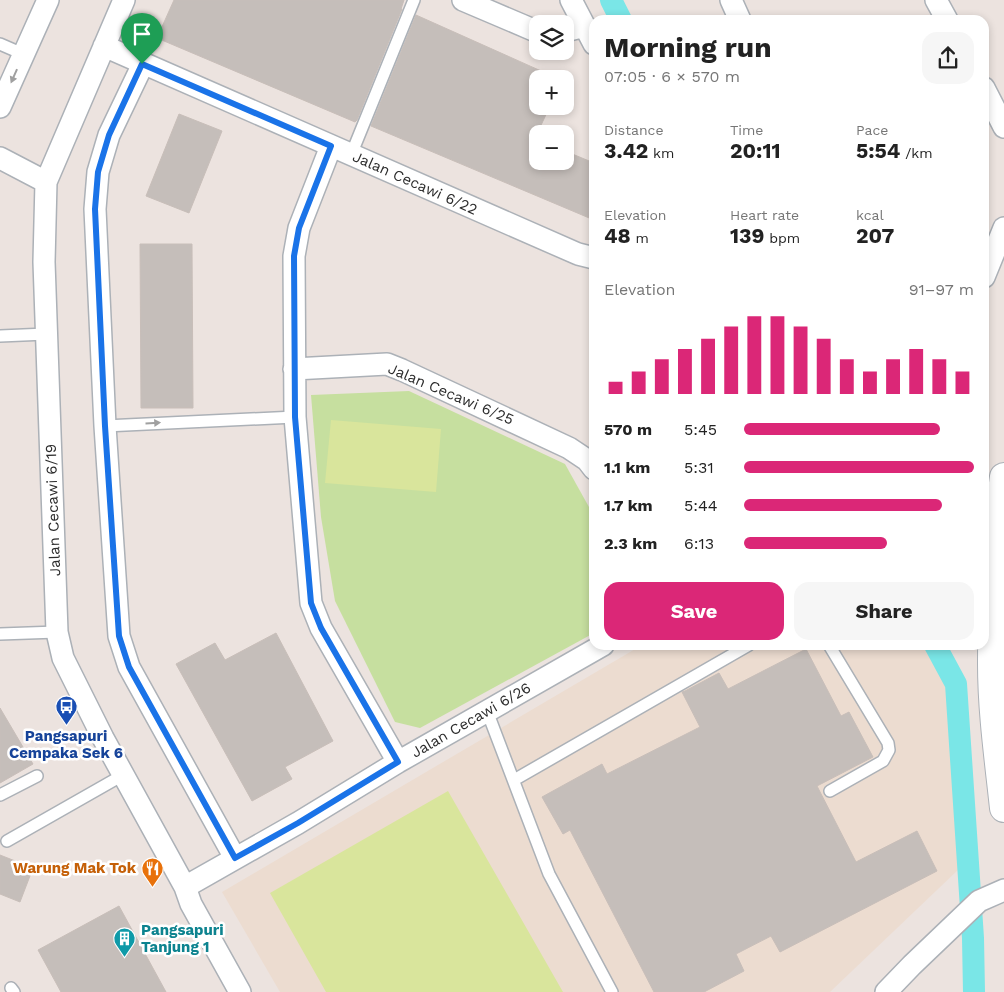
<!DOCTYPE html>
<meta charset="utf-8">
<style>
body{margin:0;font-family:"Work Sans",sans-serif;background:#f6f6f6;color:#222;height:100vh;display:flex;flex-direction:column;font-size:19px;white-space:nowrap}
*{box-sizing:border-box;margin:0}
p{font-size:16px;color:#767676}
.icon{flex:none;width:28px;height:28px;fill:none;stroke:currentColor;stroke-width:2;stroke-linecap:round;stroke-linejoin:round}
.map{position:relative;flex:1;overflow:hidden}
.sheet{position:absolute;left:589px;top:15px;width:400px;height:635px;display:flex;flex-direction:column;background:#fff;border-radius:15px;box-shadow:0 2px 8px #0003}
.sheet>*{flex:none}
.fabs{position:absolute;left:529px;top:15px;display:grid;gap:10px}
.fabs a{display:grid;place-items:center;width:45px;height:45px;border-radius:10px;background:#fff;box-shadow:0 2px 8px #0003;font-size:25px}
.pin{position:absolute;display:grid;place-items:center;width:42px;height:42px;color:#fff;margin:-51px -21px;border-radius:50% 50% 50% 0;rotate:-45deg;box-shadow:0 0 5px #0007}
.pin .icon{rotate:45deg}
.round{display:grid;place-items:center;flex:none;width:52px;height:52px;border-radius:15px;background:#f6f6f6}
.summary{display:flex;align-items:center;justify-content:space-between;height:85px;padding:0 15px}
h1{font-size:28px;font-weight:700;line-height:38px}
.metrics{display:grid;grid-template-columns:repeat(3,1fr);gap:8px;height:85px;padding:5px 15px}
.metrics div{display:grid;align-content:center}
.metrics b{font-size:21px;font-weight:700}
.metrics small{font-size:14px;font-weight:400}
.metrics p{font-size:14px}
.chart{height:140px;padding:10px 15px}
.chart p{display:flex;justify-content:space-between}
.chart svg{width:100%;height:90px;margin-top:5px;stroke:#db2777;stroke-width:6}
.button{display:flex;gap:10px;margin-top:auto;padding:10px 15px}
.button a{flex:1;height:58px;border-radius:15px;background:#db2777;color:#fff;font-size:20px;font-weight:700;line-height:58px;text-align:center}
.button a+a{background:#f6f6f6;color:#222}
ul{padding:0 15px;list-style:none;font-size:16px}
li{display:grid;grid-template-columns:80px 60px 1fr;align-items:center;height:38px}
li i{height:12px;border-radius:6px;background:#db2777}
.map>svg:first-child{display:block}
.education{fill:#ecdcd0}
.green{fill:#c6df9f}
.pitch{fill:#d9e59c}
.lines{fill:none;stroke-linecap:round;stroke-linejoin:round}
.canal{stroke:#7ae6e7;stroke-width:22}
.building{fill:#c5beba;stroke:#c8beb9}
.lane-casing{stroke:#acb1b7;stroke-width:14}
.street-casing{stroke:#acb1b7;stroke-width:24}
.secondary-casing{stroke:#acb1b7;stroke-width:30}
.lane{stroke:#fff;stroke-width:11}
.street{stroke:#fff;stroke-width:21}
.secondary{stroke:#fff;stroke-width:28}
.oneway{fill:#a0a0a0}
.route-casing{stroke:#fff;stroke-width:10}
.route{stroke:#1a73e8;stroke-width:6}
.labels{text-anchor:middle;stroke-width:5;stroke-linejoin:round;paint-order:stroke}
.street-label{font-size:15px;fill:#2c2c2c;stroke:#fff}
.transit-label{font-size:15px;font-weight:bold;fill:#164399;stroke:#fff}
.food-label{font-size:15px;font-weight:bold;fill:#c56008;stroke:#fff;text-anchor:end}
.culture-label{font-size:15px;font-weight:bold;fill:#0d838f;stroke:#fff;text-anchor:start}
</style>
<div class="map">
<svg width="1004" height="992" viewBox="0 0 1004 992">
<rect width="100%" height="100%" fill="#ece3df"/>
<!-- education -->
<path class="education" d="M642 645H927L946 683 959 869 830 992H280L222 892Z"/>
<!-- green -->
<path class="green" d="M409 391 565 464 594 516V633L420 728 395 722 335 601 321 517 311 395Z"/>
<!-- pitch -->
<path class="pitch" d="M331 420 441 429 436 492 325 483Z
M448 791 563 992H326L270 893Z"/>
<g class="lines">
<!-- canal -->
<path class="canal" d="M611 0 621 20
M935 645 956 684 973 938 974 992"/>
</g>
<!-- building -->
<path class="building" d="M174 0H404L401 9H402L357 120 355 122 157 38Z
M416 15 559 79H538V106H550L535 138 538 139V161H565V151L594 163V220L371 126Z
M179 114 222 131 189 213 146 196Z
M140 244H192L193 408H141Z
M276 633 333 741 285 767 292 779 252 801 176 664 215 643 225 660Z
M806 649 841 716 849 712 873 757 817 786 856 862 917 831 937 871 780 952 771 936 736 954 744 971 704 992H654L570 830 563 834 542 797 602 764 607 774 700 727 682 692 685 691 719 673 728 689Z
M0 708 33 764 0 783Z
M0 855 33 868 20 902 0 894Z
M119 906 166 992H61L38 950Z"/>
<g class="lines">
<defs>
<path id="lane" d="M0 44 23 54
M351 155 414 0
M0 336 46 334
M105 426 295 417
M0 634 57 632
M829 645 888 743 889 750 883 761 830 791
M487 711 549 874 612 992
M514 780 749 645
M0 795 37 776
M7 841 123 775
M11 988 14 992"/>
<path id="street" d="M124 0 46 182 44 262 57 632 63 658 103 738 185 887 191 904 240 992
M463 0 538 32
M571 0 594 44
M731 0 740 20
M936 0 947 20
M565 31 585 26
M104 46 578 254 594 258
M143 64 109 135 98 172 95 209 105 426 119 636 129 667 235 858
M984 88 1004 127
M0 107 48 0
M331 146 299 228 294 256 295 417 311 603 321 628 398 762
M0 158 46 182
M984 277 1004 228
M294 369 387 364 402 370 569 448 587 460 594 469
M185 887 298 823 398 762 603 645
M886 992 912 965 979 901 1004 890"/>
<path id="secondary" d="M1004 477C994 538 992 602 992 664 992 712 999 761 1004 808"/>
</defs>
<!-- lane casing -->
<use href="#lane" class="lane-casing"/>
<!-- street casing -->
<use href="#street" class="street-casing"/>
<!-- secondary casing -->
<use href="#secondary" class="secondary-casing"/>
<!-- lane -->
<use href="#lane" class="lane"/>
<!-- street -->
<use href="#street" class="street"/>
<!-- secondary -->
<use href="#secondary" class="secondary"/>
</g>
<!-- one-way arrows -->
<defs><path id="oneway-solid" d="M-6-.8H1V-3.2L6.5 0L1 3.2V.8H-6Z" transform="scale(1.25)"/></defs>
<g class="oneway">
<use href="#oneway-solid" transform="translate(14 76) rotate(114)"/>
<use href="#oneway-solid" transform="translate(153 423) rotate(-3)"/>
</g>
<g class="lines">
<defs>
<path id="route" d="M142 64 331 146 299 228 294 256 295 417 311 603 321 628 398 762 298 823 235 858 129 667 119 636 105 426 95 209 98 172 109 135Z"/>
</defs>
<!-- route casing -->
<use href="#route" class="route-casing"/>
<!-- route -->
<use href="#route" class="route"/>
</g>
<!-- icons -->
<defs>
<symbol id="bus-pin" viewBox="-11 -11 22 30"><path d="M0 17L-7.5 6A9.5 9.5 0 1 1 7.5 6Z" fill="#1a4fb4" stroke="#fff"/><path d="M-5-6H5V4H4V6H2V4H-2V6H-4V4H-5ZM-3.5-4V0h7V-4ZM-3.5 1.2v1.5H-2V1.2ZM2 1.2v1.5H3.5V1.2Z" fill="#fff"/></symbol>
<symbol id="restaurant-pin" viewBox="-11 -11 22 30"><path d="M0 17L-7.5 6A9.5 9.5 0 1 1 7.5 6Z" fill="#e8710a" stroke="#fff"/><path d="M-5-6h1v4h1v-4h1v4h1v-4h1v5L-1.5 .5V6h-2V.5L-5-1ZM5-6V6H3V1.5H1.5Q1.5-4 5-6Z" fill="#fff"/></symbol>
<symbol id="building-pin" viewBox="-11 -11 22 30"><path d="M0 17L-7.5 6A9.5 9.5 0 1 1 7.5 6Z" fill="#0f9aa8" stroke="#fff"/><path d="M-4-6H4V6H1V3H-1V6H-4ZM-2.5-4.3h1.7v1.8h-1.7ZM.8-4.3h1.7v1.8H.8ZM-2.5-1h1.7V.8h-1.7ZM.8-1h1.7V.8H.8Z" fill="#fff"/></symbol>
</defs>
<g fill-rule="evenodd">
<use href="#bus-pin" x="54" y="694" width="25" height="34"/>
<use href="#restaurant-pin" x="140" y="856" width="25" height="34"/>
<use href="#building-pin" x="112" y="926" width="25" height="34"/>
</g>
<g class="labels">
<!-- street labels -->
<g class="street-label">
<text transform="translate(415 183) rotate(24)" y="5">Jalan Cecawi 6/22</text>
<text transform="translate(451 394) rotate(23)" y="5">Jalan Cecawi 6/25</text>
<text transform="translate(53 510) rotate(-92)" y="5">Jalan Cecawi 6/19</text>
<text transform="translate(471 720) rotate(-30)" y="5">Jalan Cecawi 6/26</text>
</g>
<!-- transit labels -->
<g class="transit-label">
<text x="66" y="741">Pangsapuri<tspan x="66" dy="17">Cempaka Sek 6</tspan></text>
</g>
<!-- food labels -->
<g class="food-label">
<text x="136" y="873">Warung Mak Tok</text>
</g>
<!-- culture labels -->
<g class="culture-label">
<text x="141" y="935">Pangsapuri<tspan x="141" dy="17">Tanjung 1</tspan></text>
</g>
</g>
</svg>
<div class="fabs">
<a><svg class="icon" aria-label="layers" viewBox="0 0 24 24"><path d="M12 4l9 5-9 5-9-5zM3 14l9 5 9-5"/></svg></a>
<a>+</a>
<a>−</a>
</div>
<div class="pin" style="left:142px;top:64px;background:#1e9e55"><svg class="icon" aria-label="arrive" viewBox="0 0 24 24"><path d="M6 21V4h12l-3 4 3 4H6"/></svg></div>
<section class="sheet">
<div class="summary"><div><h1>Morning run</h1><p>07:05 · 6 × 570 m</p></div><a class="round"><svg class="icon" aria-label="share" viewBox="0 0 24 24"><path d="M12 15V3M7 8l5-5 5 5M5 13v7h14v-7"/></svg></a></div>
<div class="metrics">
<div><p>Distance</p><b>3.42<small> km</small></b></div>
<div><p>Time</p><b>20:11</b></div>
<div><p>Pace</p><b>5:54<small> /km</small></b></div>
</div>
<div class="metrics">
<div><p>Elevation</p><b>48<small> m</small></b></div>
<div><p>Heart rate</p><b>139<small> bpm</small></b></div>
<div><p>kcal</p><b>207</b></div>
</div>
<div class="chart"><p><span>Elevation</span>91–97 m</p>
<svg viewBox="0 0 160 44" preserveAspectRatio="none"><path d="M5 44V38M15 44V33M25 44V27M35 44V22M45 44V17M55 44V11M65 44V6M75 44V6M85 44V11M95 44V17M105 44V27M115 44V33M125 44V27M135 44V22M145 44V27M155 44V33"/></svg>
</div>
<ul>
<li><b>570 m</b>5:45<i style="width:85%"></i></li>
<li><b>1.1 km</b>5:31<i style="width:100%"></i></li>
<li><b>1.7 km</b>5:44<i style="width:86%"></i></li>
<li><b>2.3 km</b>6:13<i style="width:62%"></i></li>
</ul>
<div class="button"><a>Save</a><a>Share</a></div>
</section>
</div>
